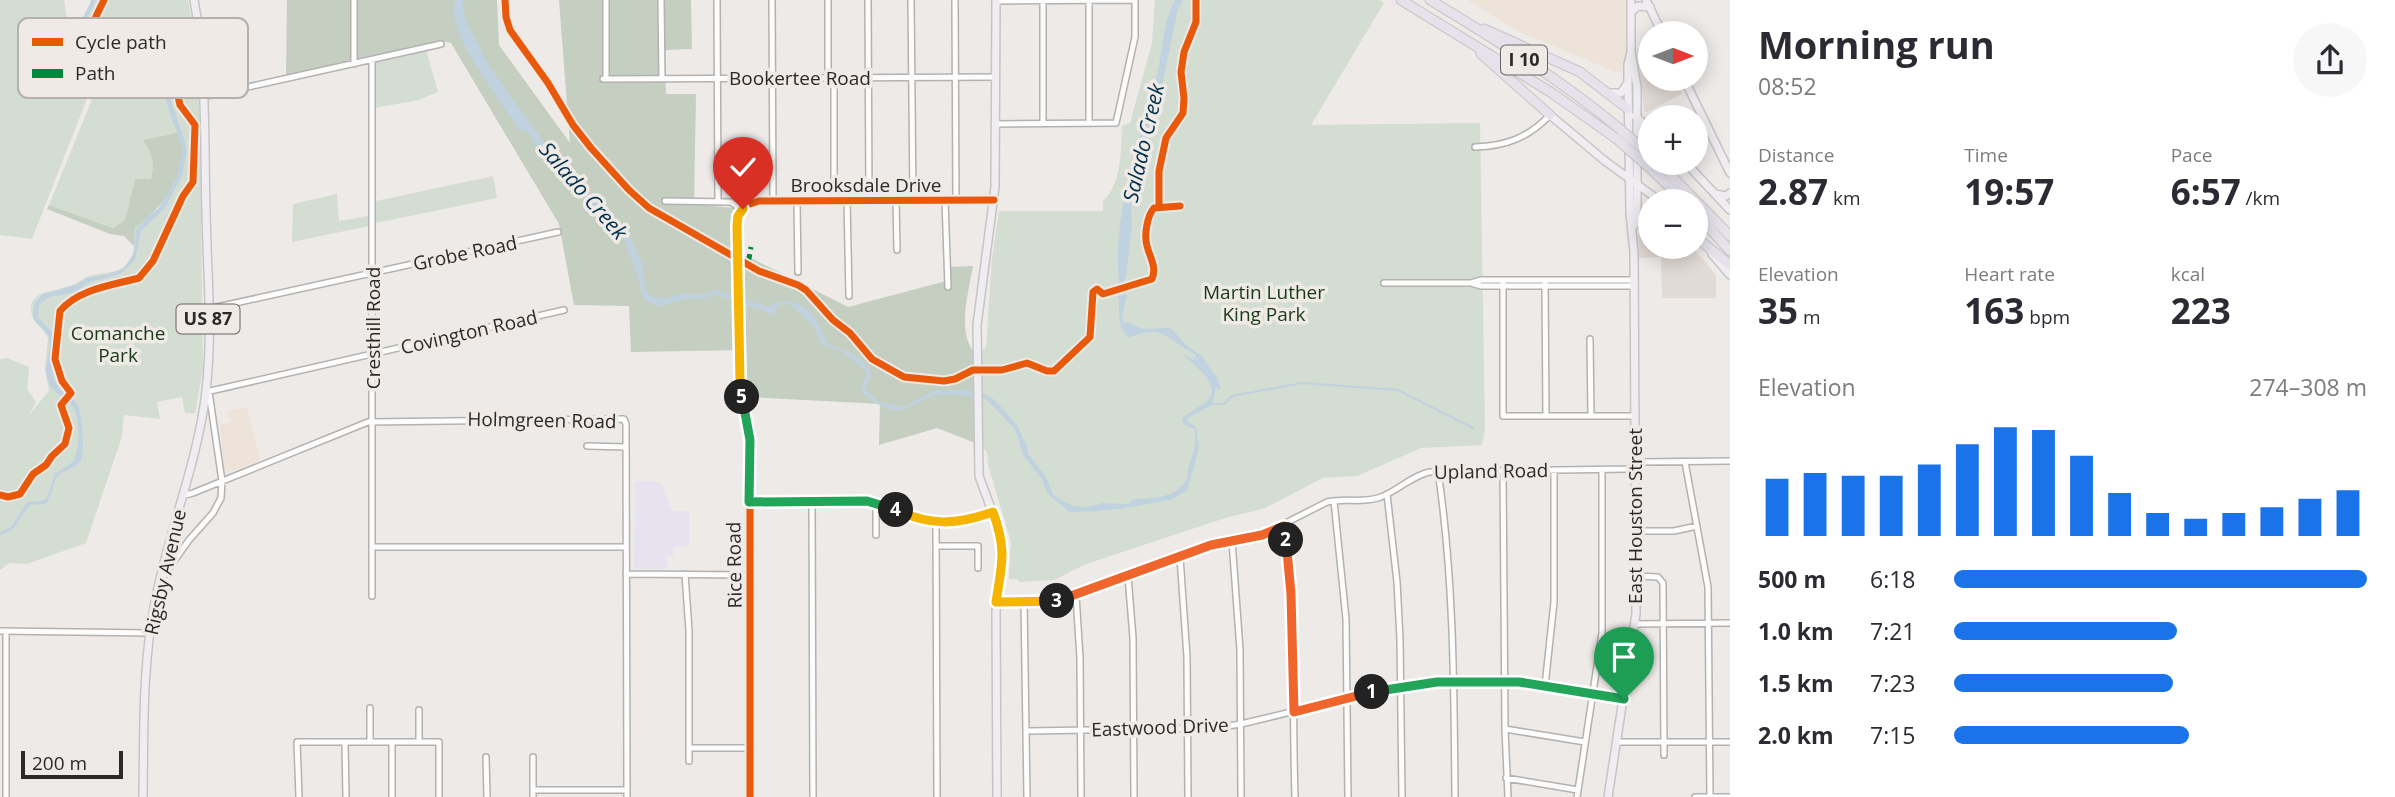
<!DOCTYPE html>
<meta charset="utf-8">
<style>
body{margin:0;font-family:"Open Sans",sans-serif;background:#f7f7f7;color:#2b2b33;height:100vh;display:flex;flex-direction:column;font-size:26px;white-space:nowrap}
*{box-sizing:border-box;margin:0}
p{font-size:23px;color:#7c7c81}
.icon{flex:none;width:38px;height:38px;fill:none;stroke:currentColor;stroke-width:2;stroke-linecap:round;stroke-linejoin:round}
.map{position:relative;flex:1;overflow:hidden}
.drawer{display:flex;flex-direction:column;background:#fff;width:665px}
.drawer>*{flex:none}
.needle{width:46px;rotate:90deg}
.buttons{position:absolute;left:1638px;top:21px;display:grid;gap:14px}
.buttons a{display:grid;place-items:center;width:70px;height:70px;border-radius:50%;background:#fff;box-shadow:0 4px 18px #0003;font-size:35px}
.scale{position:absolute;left:21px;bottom:18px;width:102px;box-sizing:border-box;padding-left:7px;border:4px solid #2c2a29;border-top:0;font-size:19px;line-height:24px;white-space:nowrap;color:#2c2a29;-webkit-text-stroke:5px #efeae6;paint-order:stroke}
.pin{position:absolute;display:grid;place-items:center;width:60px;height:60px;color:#fff;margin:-72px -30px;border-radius:50% 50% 50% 0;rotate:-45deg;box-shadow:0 0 7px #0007}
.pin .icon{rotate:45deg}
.km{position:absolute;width:35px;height:35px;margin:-18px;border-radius:50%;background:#222;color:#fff;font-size:19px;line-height:35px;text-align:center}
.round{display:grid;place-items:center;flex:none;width:74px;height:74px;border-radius:37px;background:#f7f7f7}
.overview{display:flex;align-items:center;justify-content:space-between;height:119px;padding:0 28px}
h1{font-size:38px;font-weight:700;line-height:52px}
.stats{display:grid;grid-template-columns:repeat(3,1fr);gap:10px;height:119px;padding:7px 28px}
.stats div{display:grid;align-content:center}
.stats b{font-size:35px;font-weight:700}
.stats small{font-size:19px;font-weight:400}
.stats p{font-size:19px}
.chart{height:196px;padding:14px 28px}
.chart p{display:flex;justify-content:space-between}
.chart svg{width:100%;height:126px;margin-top:7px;stroke:#1a73e8;stroke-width:6}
ul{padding:0 28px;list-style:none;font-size:23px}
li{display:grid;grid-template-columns:112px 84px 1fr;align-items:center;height:52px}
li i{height:18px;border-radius:9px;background:#1a73e8}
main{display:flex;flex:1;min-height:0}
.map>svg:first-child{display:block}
.built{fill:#e2dad5}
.industrial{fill:#eee3d9}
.education{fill:#e6e3ef}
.green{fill:#d4ddd1}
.forest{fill:#c4cec1}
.water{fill:#c0d2df}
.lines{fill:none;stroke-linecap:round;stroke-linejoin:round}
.stream{stroke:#c0d2df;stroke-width:2}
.minor-casing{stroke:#b4b2b0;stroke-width:8}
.major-casing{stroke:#c6c5c4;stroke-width:10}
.highway-casing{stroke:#c6c5c4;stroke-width:11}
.minor{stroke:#fcfcfc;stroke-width:5}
.major{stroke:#efedf2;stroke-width:7}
.highway{stroke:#e5e2ec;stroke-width:9}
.highway-bridge-casing{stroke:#c6c5c4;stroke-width:11;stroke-linecap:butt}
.highway-bridge{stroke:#e5e2ec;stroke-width:9}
.quiet{stroke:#00873e;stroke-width:5;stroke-dasharray:10 5;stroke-linecap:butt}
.cycleway-casing{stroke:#efeae6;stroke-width:11}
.cycleway{stroke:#e8590c;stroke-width:7}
.split-1-casing{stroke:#fff;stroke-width:14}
.split-2-casing{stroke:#fff;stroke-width:14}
.split-3-casing{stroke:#fff;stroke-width:14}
.split-4-casing{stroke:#fff;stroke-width:14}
.split-5-casing{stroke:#fff;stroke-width:14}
.split-6-casing{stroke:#fff;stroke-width:14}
.split-1{stroke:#22a559;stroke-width:9}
.split-2{stroke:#f0652b;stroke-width:9}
.split-3{stroke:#f0652b;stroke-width:9}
.split-4{stroke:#f5b400;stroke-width:9}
.split-5{stroke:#22a559;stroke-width:9}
.split-6{stroke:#f5b400;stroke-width:9}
.labels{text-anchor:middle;stroke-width:7;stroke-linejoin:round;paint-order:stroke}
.shield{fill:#efeae6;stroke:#666462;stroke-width:2}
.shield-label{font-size:18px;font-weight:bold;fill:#2c2a29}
.street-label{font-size:19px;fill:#2c2a29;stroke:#efeae6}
.park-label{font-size:19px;fill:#193a17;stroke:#efeae6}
.water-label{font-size:21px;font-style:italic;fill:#002f4c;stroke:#efeae6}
.key{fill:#efeae6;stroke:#b4b0ad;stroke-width:2}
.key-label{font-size:19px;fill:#2c2a29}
</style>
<main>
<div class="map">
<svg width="1730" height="797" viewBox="0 0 1730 797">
<rect width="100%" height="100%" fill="#edeae8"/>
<!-- built -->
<path class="built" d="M1637 48H1650V79H1674L1682 94 1646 112 1644 110Z
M1650 228V247H1692L1716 275V298H1662L1661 257 1639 258 1638 229Z"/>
<!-- industrial -->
<path class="industrial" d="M1467 0H1625L1626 50 1623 72 1613 71 1516 30Z
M247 407 260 461 227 473 224 469 220 425 231 422 227 411Z"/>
<!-- education -->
<path class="education" d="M635 481H653L661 483 672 511H689V546L673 547V556H667V569H634Z"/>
<!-- green -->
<path class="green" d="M0 0H64L70 44 95 0H188L196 46 200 130 203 369 195 413H185L182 397 157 402 160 419 124 415 122 436 86 543 27 564 10 563 0 570V359L7 358 29 367 27 389 36 402 28 416 49 391 45 369 48 338C43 328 32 322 31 311 29 290 55 292 68 288 75 286 80 280 87 277 100 271 116 276 127 264 137 253 133 240 135 228L157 210 177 177 144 140C152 154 155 161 151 179H135L125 220 113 228 49 205 93 97 101 95 80 75 71 45 74 72 90 91 32 239 0 235Z
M1155 0H1379L1384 3 1311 125 1480 123 1485 428 1482 445 1421 448 1357 476 1323 478 1265 508 1222 519 1086 564 1054 580 1019 582 1018 579H1009L1011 542 988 465 987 452 978 444V351L986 348 992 258 999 211H1103V201C1122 183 1121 151 1122 126L1130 123 1152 43Z
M426 50 438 92 419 100 374 108 375 62Z
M493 176 497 198 376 223V201Z
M337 194 339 221 369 216V226L292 242 293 204Z"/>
<!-- forest -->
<path class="forest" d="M287 0H352V61L286 75Z
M357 0H497L499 45 570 143 559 0H691L692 49 665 50 666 94H696L694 204 734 208 731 215 732 252 751 258 848 307 950 280 949 267 973 266C969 291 957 329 973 351H978V444L937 428 879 445 880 404 748 397 746 350 631 352 629 306 574 305 559 224 451 43 441 41 356 59Z
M177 133C179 138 182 144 183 149 185 180 158 211 135 228L134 246 124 236 110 234 47 209 49 205 113 228 125 220 135 179H151C155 163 152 153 143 140Z"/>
<!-- water -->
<path class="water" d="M91 0H95C93 10 83 20 83 30 88 50 96 78 117 87L132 78 165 83 187 148 182 176 165 208 141 231 135 260 120 274 87 283 76 292 49 297 39 305 38 318 54 334C55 346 50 360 52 372 57 396 72 393 78 406 82 415 85 452 81 460 76 469 64 469 58 476 52 483 53 493 48 501L45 504 30 505 12 530 0 535V532L11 527 27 502 41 501 47 498 55 474 74 461C80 446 82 414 69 402 61 395 50 391 47 378 43 365 52 353 49 340 47 330 38 326 33 318L34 304 43 294 77 284 87 278 109 274 124 268 134 253 136 230 146 218 159 208 177 177 183 148 170 114 162 86 141 82 130 83 114 90C97 82 78 45 80 26 81 17 89 9 91 0Z
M456 0H465L462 5 465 19 491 69 551 152 565 166 569 175 589 197 595 199 613 217 631 239 642 263 645 289 652 297 667 298 681 294 703 295 716 290 768 307C790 294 810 305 821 329 823 335 824 339 827 344 839 348 868 358 871 373 871 377 866 384 865 389L879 402 903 407 935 390H963L985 394 996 401 1017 425 1027 446 1028 454 1045 475 1053 494 1058 498 1073 506 1088 507 1103 503 1129 504 1132 500C1154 496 1173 501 1187 479 1187 462 1200 447 1194 429L1183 424 1182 418C1189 412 1198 408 1206 402 1225 386 1191 363 1182 353L1194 360 1192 356 1198 361 1195 354C1169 342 1164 322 1129 338 1116 327 1121 311 1118 296L1127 294 1122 318 1124 324 1128 322 1143 329 1169 328 1173 330 1186 345 1202 356 1218 380 1221 390 1216 388 1212 405 1188 418V422L1196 427 1199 448 1187 491C1181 492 1177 499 1169 500 1136 507 1104 512 1070 512L1048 494 1041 478 1023 455 1015 429 986 399 961 395H934L900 411 882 407 863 394 861 386 867 375 866 371 843 352 822 345 814 326 790 304 778 305 775 312 771 314 752 306 748 307 734 300 714 294 703 299H684L661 306 652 304 643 298 638 277 622 235 563 177 526 131 518 129C503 101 442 31 456 0Z
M1175 0H1183L1178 8 1160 96 1140 161 1131 209 1132 225 1126 277 1122 284V289L1120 290C1110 220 1137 150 1155 84 1163 56 1161 26 1175 0Z"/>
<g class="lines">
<!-- stream -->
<path class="stream" d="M1212 404H1224L1232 396 1302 383 1398 390 1473 428"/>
<defs>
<path id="minor" d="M354 0V64
M606 0V79
M661 0 662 79
M717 0 718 202
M772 0 773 201
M828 0V78
M868 0 869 200
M911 0 913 200
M955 0 956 200
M1043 0V123
M1089 0V123
M996 1 1135 0
M372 60V596
M834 78V201
M603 79 996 77
M203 97 441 44
M996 124 1116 123 1135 37V0
M1475 147C1506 146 1528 138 1550 115
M847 200 849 296
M896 200 897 250
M945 200 948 287
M665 201 731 202 742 210
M797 201 798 272
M1503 280V416H1635
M1384 283H1471L1481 280H1634
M1471 283 1481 286H1634
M1545 283 1546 416
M208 309 558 232
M1590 339 1591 416
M206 392 564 310
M587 446 626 447
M1685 462 1708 587 1710 797
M1503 470 1505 729 1508 797
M1438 471C1454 579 1454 688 1455 797
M1387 494 1397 582 1400 639 1402 797
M182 496 193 493 368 422 624 419 626 424 627 797
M1334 501 1346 619 1348 797
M749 502H872L925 522 964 521 993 512
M812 502 813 797
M936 522 937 797
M1284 526C1296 616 1292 706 1295 797
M1635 531H1674L1697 526
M876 535V503
M1232 541 1240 650 1241 797
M936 546H978V568
M372 547H626
M1180 557 1187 657 1188 797
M626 574 750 575
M685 574 689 631V761
M1128 576 1133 638 1134 797
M1635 576 1658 577 1663 583 1664 755
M160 581 189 540 213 513 221 498 222 481 209 392
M1076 595 1080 658 1081 797
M996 602H1052L1065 599 1201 548 1268 532 1327 502C1344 498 1361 503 1378 498 1397 492 1409 477 1429 472L1628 469 1640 462 1730 461
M1024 602 1027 797
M1635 624 1730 623
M0 631 150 633
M6 631V797
M1545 686 1554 602V470
M370 708V742
M419 710V742
M1505 729 1585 742
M1027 731 1214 728 1241 724 1391 688 1429 683 1524 682 1624 699
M345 742 346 797
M392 742V797
M1617 742H1730
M689 748H750
M486 757 487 797
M533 757V797
M1506 778 1578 790
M533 790H627
M299 797 297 742H439V797
M750 797V451L748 420 739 381 738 216 747 205 759 201 994 200
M1577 797 1602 633V470
M1695 797H1730"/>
<path id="major" d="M996 0 995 187 977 325 979 476 1000 533 1003 548 1002 572 996 611 997 797
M1631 0V52L1637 87V212L1634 226
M1646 0 1662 33
M1631 12 1638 6 1650 7
M1684 79 1730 173
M1609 93H1621L1627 84
M1550 115 1605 161 1660 201
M1635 116 1650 129
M1686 163 1730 210
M1715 194 1726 196 1730 193
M1712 254 1730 275
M143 797C144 730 142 662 156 597 170 527 198 461 206 391 213 332 207 270 206 211 204 141 207 69 194 0
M1608 797 1636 614 1634 252 1630 213 1628 83V64L1631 52"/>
<path id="highway" d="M1401 0 1552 93 1617 139
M1430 0C1493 38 1558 78 1615 125
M1484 29 1580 72 1628 109
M1481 54 1550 115
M1659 163 1730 236
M1650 168 1684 201
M1696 213 1730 251
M1696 237 1730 265"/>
</defs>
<!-- minor casing -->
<use href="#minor" class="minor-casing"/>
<!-- major casing -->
<use href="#major" class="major-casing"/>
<!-- highway casing -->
<use href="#highway" class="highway-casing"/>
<!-- minor -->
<use href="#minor" class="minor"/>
<!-- major -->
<use href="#major" class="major"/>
<!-- highway -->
<use href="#highway" class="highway"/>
<defs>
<path id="highway-bridge" d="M1615 125 1649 154
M1617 139 1650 168"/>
</defs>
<!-- highway-bridge casing -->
<use href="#highway-bridge" class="highway-bridge-casing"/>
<!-- highway-bridge -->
<use href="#highway-bridge" class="highway-bridge"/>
<!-- quiet -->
<path class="quiet" d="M748 264 751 247"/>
<defs>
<path id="cycleway" d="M505 0 506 17 510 30 548 83 573 125 591 148 629 190 649 208 759 271 798 285 806 290 833 320 850 333 872 359 904 377 944 381 955 379 973 370H1002L1027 363 1047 371H1054L1090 337 1093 292 1097 289 1103 294 1152 279C1157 267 1150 258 1147 246 1144 235 1147 216 1154 208L1180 206
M1159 206V171L1166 138 1183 113 1184 98 1181 72 1184 52 1196 22V0
M0 495 8 497 20 494 33 474 46 465 52 456 65 444 69 428 61 405 71 393 62 381 55 359 60 311C78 289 113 285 139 278L153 261 183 196 193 182 195 125 180 105 173 75C161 67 143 74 129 74 108 74 90 52 92 32 92 21 100 9 104 0
M750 797V451L748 420 739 381 738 216 747 205 759 201 994 200"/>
</defs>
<!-- cycleway casing -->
<use href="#cycleway" class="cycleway-casing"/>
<!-- cycleway -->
<use href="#cycleway" class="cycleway"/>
</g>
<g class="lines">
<defs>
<path id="split-1" d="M1372 692 1437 682H1519L1624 699"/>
<path id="split-2" d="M1286 540 1291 594 1294 712 1372 692"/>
<path id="split-3" d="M1057 601 1211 545 1262 535 1284 526 1286 540"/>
<path id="split-4" d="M896 510C931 526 956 525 993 512 1007 551 1002 563 996 602L1057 601"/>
<path id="split-5" d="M742 397 750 440 749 502 867 501 896 510"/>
<path id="split-6" d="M742 397 740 381 737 225 738 216 743 209"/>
</defs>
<!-- split-1 casing -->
<use href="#split-1" class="split-1-casing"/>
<!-- split-2 casing -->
<use href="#split-2" class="split-2-casing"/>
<!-- split-3 casing -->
<use href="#split-3" class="split-3-casing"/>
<!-- split-4 casing -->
<use href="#split-4" class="split-4-casing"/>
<!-- split-5 casing -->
<use href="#split-5" class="split-5-casing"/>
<!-- split-6 casing -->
<use href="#split-6" class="split-6-casing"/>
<!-- split-1 -->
<use href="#split-1" class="split-1"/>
<!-- split-2 -->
<use href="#split-2" class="split-2"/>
<!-- split-3 -->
<use href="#split-3" class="split-3"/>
<!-- split-4 -->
<use href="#split-4" class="split-4"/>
<!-- split-5 -->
<use href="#split-5" class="split-5"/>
<!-- split-6 -->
<use href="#split-6" class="split-6"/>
</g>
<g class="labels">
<!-- shield labels -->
<g class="shield">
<rect x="1501" y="45.5" width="46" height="29" rx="5"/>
<rect x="176.5" y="304.5" width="63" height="29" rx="5"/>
</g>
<g class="shield-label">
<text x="1524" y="66">I 10</text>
<text x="208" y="325">US 87</text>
</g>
<!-- street labels -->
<g class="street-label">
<text x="800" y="85">Bookertee Road</text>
<text x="866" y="192">Brooksdale Drive</text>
<text transform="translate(465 253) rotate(-12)" y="7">Grobe Road</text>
<text transform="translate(373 328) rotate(-90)" y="7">Cresthill Road</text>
<text transform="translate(469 332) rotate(-13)" y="7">Covington Road</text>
<text transform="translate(542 420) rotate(1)" y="7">Holmgreen Road</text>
<text transform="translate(1491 471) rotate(-1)" y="7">Upland Road</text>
<text transform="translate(1635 516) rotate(-90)" y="7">East Houston Street</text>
<text transform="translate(734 565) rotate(-91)" y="7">Rice Road</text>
<text transform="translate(165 572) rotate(-77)" y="7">Rigsby Avenue</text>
<text transform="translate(1160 727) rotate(-2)" y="7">Eastwood Drive</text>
</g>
<!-- park labels -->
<g class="park-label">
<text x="1264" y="299">Martin Luther<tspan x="1264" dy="22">King Park</tspan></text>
<text x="118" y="340">Comanche<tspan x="118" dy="22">Park</tspan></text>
</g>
<!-- water labels -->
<g class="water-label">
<text transform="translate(1144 143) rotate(-77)" y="7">Salado Creek</text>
<text transform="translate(583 191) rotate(49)" y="7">Salado Creek</text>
</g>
</g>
<!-- legend -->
<rect x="18" y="18" width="230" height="80" rx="10" class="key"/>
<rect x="32" y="38" width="31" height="8" fill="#e8590c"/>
<rect x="32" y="69" width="31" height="9" fill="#00873e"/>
<g class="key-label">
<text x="75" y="49">Cycle path</text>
<text x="75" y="80">Path</text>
</g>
</svg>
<div class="buttons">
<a><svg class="needle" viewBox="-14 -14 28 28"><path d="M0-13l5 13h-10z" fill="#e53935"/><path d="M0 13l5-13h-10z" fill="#7c7c81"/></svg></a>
<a>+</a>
<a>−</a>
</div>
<div class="scale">200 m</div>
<div class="pin" style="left:1624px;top:699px;background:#1e9e55"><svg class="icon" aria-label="arrive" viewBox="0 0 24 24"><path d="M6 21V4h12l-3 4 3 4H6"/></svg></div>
<div class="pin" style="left:743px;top:209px;background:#d93025"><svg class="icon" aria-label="check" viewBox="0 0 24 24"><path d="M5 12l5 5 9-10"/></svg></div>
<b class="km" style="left:1372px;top:692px">1</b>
<b class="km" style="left:1286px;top:540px">2</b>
<b class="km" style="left:1057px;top:601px">3</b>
<b class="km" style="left:896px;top:510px">4</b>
<b class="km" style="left:742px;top:397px">5</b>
</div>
<section class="drawer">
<div class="overview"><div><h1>Morning run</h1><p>08:52</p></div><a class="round"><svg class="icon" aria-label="share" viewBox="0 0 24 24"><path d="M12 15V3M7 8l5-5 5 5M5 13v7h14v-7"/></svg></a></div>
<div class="stats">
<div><p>Distance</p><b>2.87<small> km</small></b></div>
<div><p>Time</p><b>19:57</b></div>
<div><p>Pace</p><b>6:57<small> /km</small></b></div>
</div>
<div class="stats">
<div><p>Elevation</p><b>35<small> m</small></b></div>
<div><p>Heart rate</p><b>163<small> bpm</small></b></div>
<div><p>kcal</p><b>223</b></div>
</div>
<div class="chart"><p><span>Elevation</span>274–308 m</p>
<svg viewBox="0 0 160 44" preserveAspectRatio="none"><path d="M5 44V24M15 44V22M25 44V23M35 44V23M45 44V19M55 44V12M65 44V6M75 44V7M85 44V16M95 44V29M105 44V36M115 44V38M125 44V36M135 44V34M145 44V31M155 44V28"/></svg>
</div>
<ul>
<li><b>500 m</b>6:18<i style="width:100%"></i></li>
<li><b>1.0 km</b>7:21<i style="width:54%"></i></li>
<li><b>1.5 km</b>7:23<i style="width:53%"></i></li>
<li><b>2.0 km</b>7:15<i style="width:57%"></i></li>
</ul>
</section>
</main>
